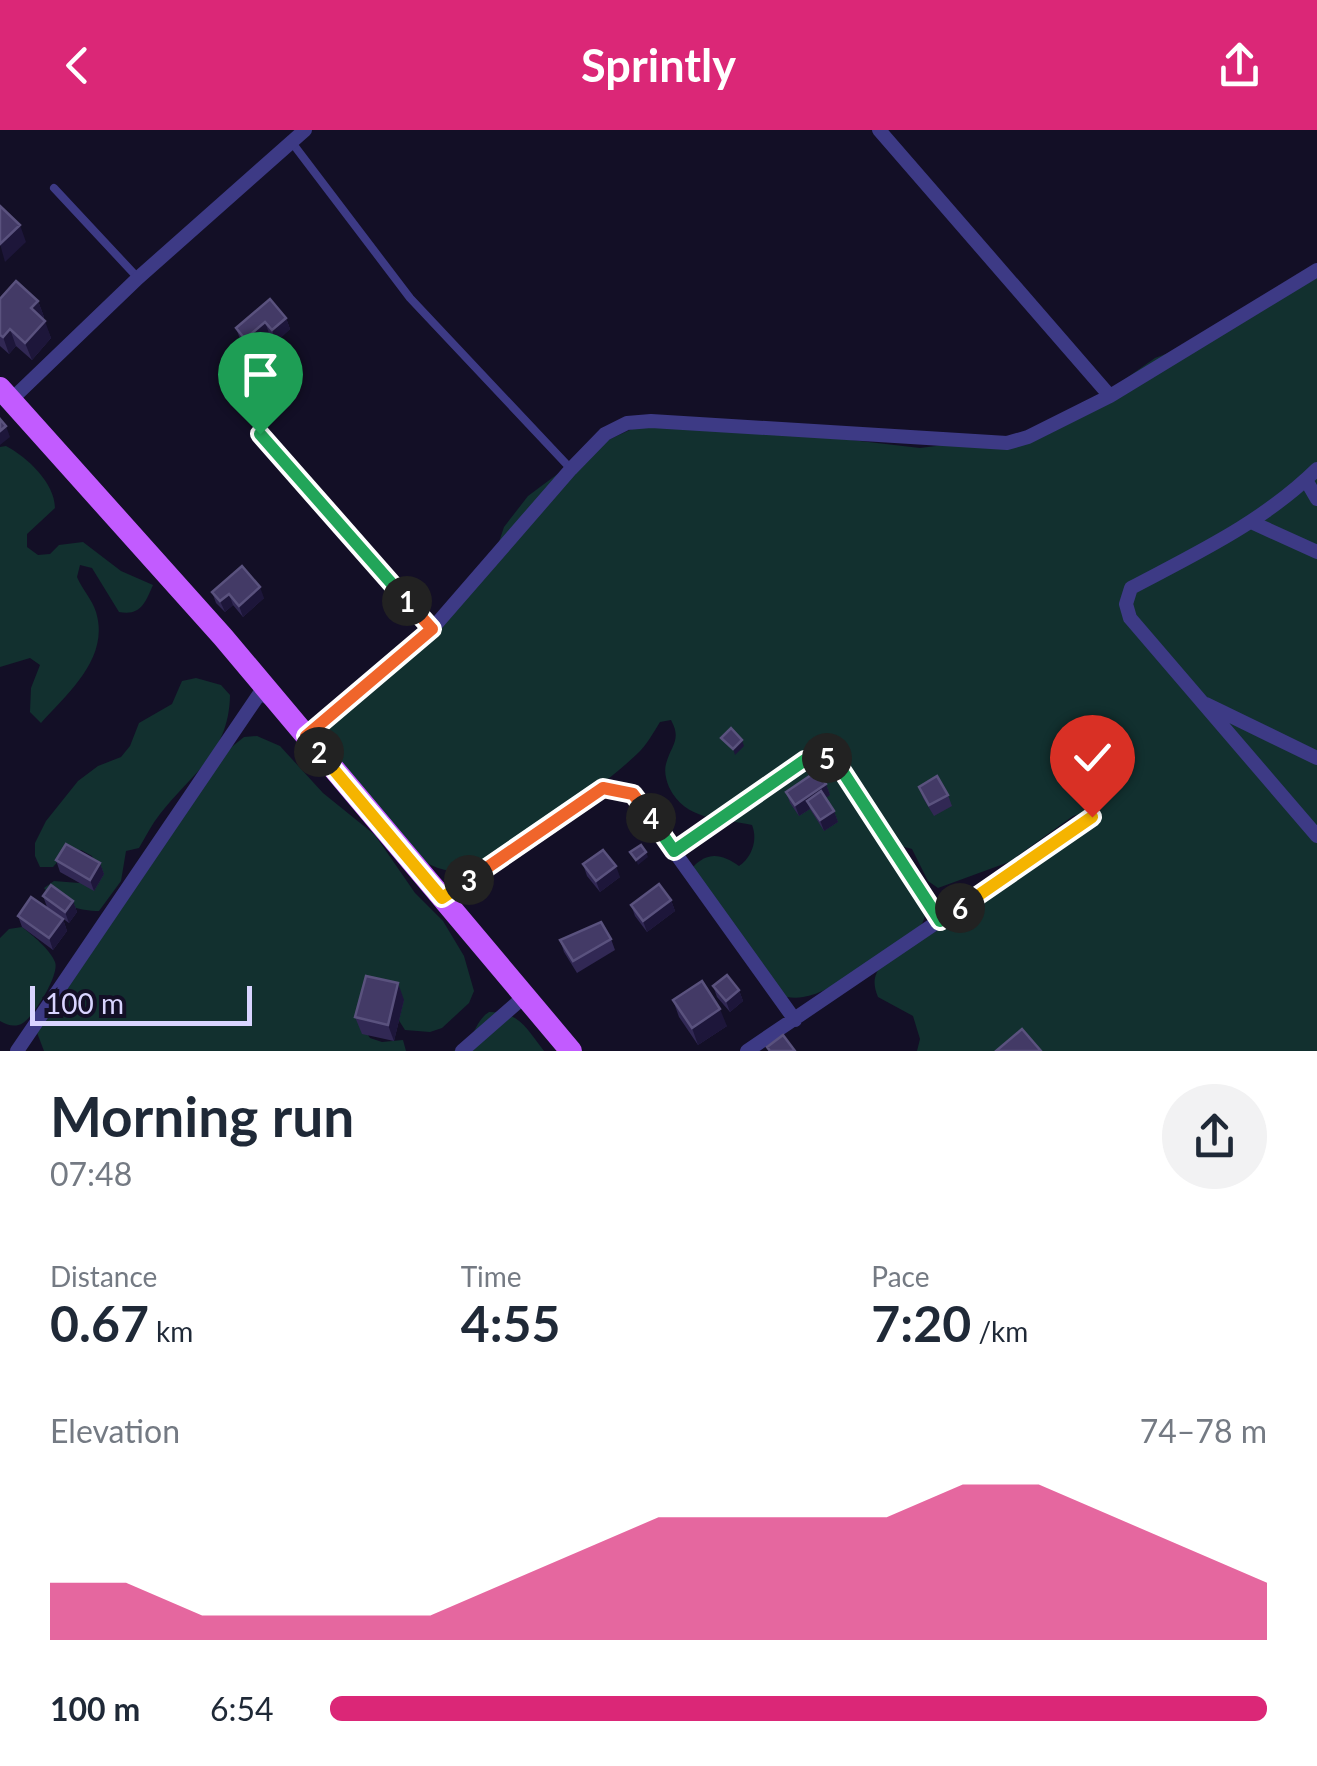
<!DOCTYPE html>
<meta charset="utf-8">
<style>
body{margin:0;font-family:Lato,sans-serif;background:#f2f2f3;color:#1f2937;height:100vh;display:flex;flex-direction:column;font-size:38px;white-space:nowrap}
*{box-sizing:border-box;margin:0}
p{font-size:32px;color:#747a83}
.icon{flex:none;width:55px;height:55px;fill:none;stroke:currentColor;stroke-width:2;stroke-linecap:round;stroke-linejoin:round}
.map{position:relative;height:921px;overflow:hidden}
.panel{display:flex;flex-direction:column;background:#fff;flex:1}
.panel>*{flex:none}
.scale{position:absolute;left:30px;bottom:25px;width:222px;box-sizing:border-box;padding-left:10px;border:5px solid #d9d4ff;border-top:0;font-size:28px;line-height:35px;white-space:nowrap;color:#d9d4ff;-webkit-text-stroke:8px #130f26;paint-order:stroke}
.pin{position:absolute;display:grid;place-items:center;width:85px;height:85px;color:#fff;margin:-102px -42px;border-radius:50% 50% 50% 0;rotate:-45deg;box-shadow:0 0 10px #0007}
.pin .icon{rotate:45deg}
.km{position:absolute;width:50px;height:50px;margin:-25px;border-radius:50%;background:#222;color:#fff;font-size:28px;line-height:50px;text-align:center}
.round{display:grid;place-items:center;flex:none;width:105px;height:105px;border-radius:52px;background:#f2f2f3}
.headline{display:flex;align-items:center;justify-content:space-between;height:170px;padding:0 50px}
h1{font-size:55px;font-weight:700;line-height:75px}
.stats{display:grid;grid-template-columns:repeat(3,1fr);gap:15px;height:170px;padding:10px 50px}
.stats div{display:grid;align-content:center}
.stats b{font-size:50px;font-weight:700}
.stats small{font-size:28px;font-weight:400}
.stats p{font-size:28px}
.chart{height:280px;padding:20px 50px}
.chart p{display:flex;justify-content:space-between}
.chart svg{width:100%;height:180px;margin-top:10px;fill:#db2777;opacity:.7}
ul{padding:0 50px;list-style:none;font-size:32px}
li{display:grid;grid-template-columns:160px 120px 1fr;align-items:center;height:75px}
li i{height:25px;border-radius:12px;background:#db2777}
header{display:flex;justify-content:space-between;align-items:center;height:130px;padding:0 50px;background:#db2777;color:#fff;font-size:45px;font-weight:700}
.map>svg:first-child{display:block}
.green{fill:#12302f}
.lines{fill:none;stroke-linecap:round;stroke-linejoin:round}
.service{stroke:#3d3a85;stroke-width:8}
.minor{stroke:#3d3a85;stroke-width:14}
.primary{stroke:#c25bff;stroke-width:22}
.wall{fill:#312854}
.shaded-wall{fill:#1d163a}
.building{fill:#433a66;stroke:#5a527e;stroke-width:2.5}
.split-1-casing{stroke:#fff;stroke-width:20}
.split-2-casing{stroke:#fff;stroke-width:20}
.split-3-casing{stroke:#fff;stroke-width:20}
.split-4-casing{stroke:#fff;stroke-width:20}
.split-5-casing{stroke:#fff;stroke-width:20}
.split-6-casing{stroke:#fff;stroke-width:20}
.split-7-casing{stroke:#fff;stroke-width:20}
.split-1{stroke:#22a559;stroke-width:12}
.split-2{stroke:#f0652b;stroke-width:12}
.split-3{stroke:#f5b400;stroke-width:12}
.split-4{stroke:#f0652b;stroke-width:12}
.split-5{stroke:#22a559;stroke-width:12}
.split-6{stroke:#22a559;stroke-width:12}
.split-7{stroke:#f5b400;stroke-width:12}
</style>
<header><svg class="icon" aria-label="back" viewBox="0 0 24 24"><path d="M15 5l-7 7 7 7"/></svg>Sprintly<svg class="icon" aria-label="share" viewBox="0 0 24 24"><path d="M12 15V3M7 8l5-5 5 5M5 13v7h14v-7"/></svg></header>
<div class="map">
<svg width="1317" height="921" viewBox="0 0 1317 921">
<rect width="100%" height="100%" fill="#130f26"/>
<!-- green -->
<path class="green" d="M1317 144V921H917L920 909 913 886 878 867C872 852 874 845 883 832L958 782 1026 744 1087 694 1084 683 1073 686 1009 732 938 758 928 751 912 719 901 716C903 724 905 734 908 742 918 764 934 773 920 798 893 816 834 863 803 867 787 870 771 863 760 852L693 737C708 721 722 724 739 736 752 727 758 710 752 695 720 688 685 691 669 657 666 650 664 641 666 634 671 615 682 610 671 590L660 592C653 603 647 615 637 624 603 657 505 727 461 739 448 743 435 738 424 731L316 603 313 591 333 573 384 546 492 433 504 397 528 366 595 316 643 294 791 303 920 318 984 310H1009L1091 273 1155 228 1203 210Z
M6 316C27 327 55 353 55 378L27 404V417L38 425 50 424 59 415 83 412 121 441 153 455C145 473 141 486 119 482L92 438 80 435 77 447C82 459 92 469 96 482 110 528 68 563 41 593L30 582 31 558 40 535 30 528 0 537V317Z
M196 548 221 555 230 565C229 623 192 643 160 684 152 694 146 706 139 718L126 721 121 751 99 781C80 781 56 774 44 758L54 751 79 753 92 750 97 737 92 726 81 720 61 728 53 737H40L35 726V713L46 691 78 651 98 636 121 627 130 616 139 593 172 574 182 551Z
M257 606 280 616 323 663 375 705 415 763 443 791 464 826 474 861 469 873 442 898 430 902 405 900 398 889 364 899 370 908 382 912 403 910 406 921H44L36 900 224 623 244 607Z
M22 797C32 805 50 819 55 832 60 844 34 886 23 893 15 898 7 895 0 891V808L9 799Z
M489 882C520 882 526 898 544 921H453C477 912 472 893 489 882Z"/>
<g class="lines">
<!-- service -->
<path class="service" d="M290 10 410 168 571 339
M54 58 138 148
M260 304 432 499"/>
<!-- minor -->
<path class="minor" d="M879 0 1110 266
M11 270 138 148 305 0
M1317 339C1263 392 1197 423 1131 458L1126 474 1130 488 1317 706
M1306 350 1317 369
M1251 392 1317 422
M1206 574 1317 628
M306 606 432 499 571 339 605 304 627 293 651 291 1007 313 1028 307 1110 266 1317 140
M674 721 805 629 823 626 839 637 940 791
M442 768 603 659 633 664 795 890
M17 921 260 563 274 571
M462 921 518 872 528 870
M747 921 1092 687"/>
<!-- primary -->
<path class="primary" d="M0 258 223 507 571 921"/>
</g>
<!-- wall -->
<path class="wall" d="M0 169 38 171 44 187 43 189 51 208 32 230 16 216 9 224 0 216Z
M286 188 290 199 276 212 269 203 250 220 240 209 236 198Z
M212 462 264 468 243 487 233 475 225 482 216 473Z
M826 654 830 665 825 668 834 681 838 692 824 701 810 679 799 686 790 673 786 662Z
M919 657 948 665 952 676 934 686 923 668Z
M56 730 100 733 104 744 94 761 60 742Z
M583 734 620 747 600 762 587 746Z
M43 766 73 771 77 782 69 793 47 777Z
M671 770 675 781 647 802 635 786 631 775Z
M18 786 63 789 67 801 53 820 22 797Z
M611 809 615 820 577 843 564 822 560 810Z
M713 856 739 860 743 871 730 882 717 867Z
M404 870 394 911 362 904 355 887Z
M673 870 727 896 698 915 679 887Z"/>
<!-- shaded-wall -->
<path class="shaded-wall" d="M20 95 26 112 5 132 0 114Z
M38 171 44 187 37 195 31 178Z
M286 188 290 199 276 212 272 200Z
M45 191 51 208 32 230 25 213Z
M265 192 269 203 250 220 245 209Z
M10 199 16 216 9 224 3 207Z
M6 296 10 307 0 315V301Z
M260 457 264 468 243 487 239 476Z
M229 464 233 475 225 482 220 471Z
M742 610 744 616 735 625 733 619Z
M826 654 830 665 812 678 807 671 810 679 799 686 795 675Z
M834 681 838 692 824 701 820 690Z
M646 722 648 727 638 735 636 730Z
M100 733 104 744 94 761 90 750Z
M616 736 620 747 600 762 596 751Z
M671 770 675 781 647 802 643 791Z
M73 771 77 782 69 793 65 782Z
M63 789 67 801 53 820 49 808Z
M398 853 404 870 394 911 388 895Z
M739 860 743 871 730 882 726 871Z
M720 879 727 896 698 915 692 898Z"/>
<!-- building -->
<path class="building" d="M0 76 20 95 0 114Z
M16 151 38 171 31 178 45 191 25 213 10 199 3 207 0 205V169Z
M270 169 286 188 272 200 265 192 245 209 236 198Z
M0 289 6 296 0 301Z
M242 436 260 457 239 476 229 464 220 471 212 462Z
M731 598 742 610 733 619 721 608Z
M817 641 826 654 795 675 786 662Z
M937 646 948 665 929 675 919 657Z
M821 661 834 681 820 690 807 671Z
M66 714 100 733 90 750 56 730Z
M641 715 646 722 636 730 630 722Z
M603 720 616 736 596 751 583 734Z
M659 754 671 770 643 791 631 775Z
M51 755 73 771 65 782 43 766Z
M31 767 63 789 49 808 18 786Z
M601 792 611 809 573 831 560 810Z
M727 845 739 860 726 871 713 856Z
M366 846 398 853 388 895 355 887Z
M702 851 720 879 692 898 673 870Z
M1022 899 1041 921H996Z
M783 905 795 921H770L767 917Z"/>
<g class="lines">
<defs>
<path id="split-1" d="M260 304 407 471"/>
<path id="split-2" d="M319 622 306 606 432 499 407 471"/>
<path id="split-3" d="M319 622 442 768 469 750"/>
<path id="split-4" d="M469 750 603 658 633 664 651 688"/>
<path id="split-5" d="M651 688 674 721 805 630 823 626 827 628"/>
<path id="split-6" d="M827 628 839 636 940 791 960 778"/>
<path id="split-7" d="M960 778 1092 687"/>
</defs>
<!-- split-1 casing -->
<use href="#split-1" class="split-1-casing"/>
<!-- split-2 casing -->
<use href="#split-2" class="split-2-casing"/>
<!-- split-3 casing -->
<use href="#split-3" class="split-3-casing"/>
<!-- split-4 casing -->
<use href="#split-4" class="split-4-casing"/>
<!-- split-5 casing -->
<use href="#split-5" class="split-5-casing"/>
<!-- split-6 casing -->
<use href="#split-6" class="split-6-casing"/>
<!-- split-7 casing -->
<use href="#split-7" class="split-7-casing"/>
<!-- split-1 -->
<use href="#split-1" class="split-1"/>
<!-- split-2 -->
<use href="#split-2" class="split-2"/>
<!-- split-3 -->
<use href="#split-3" class="split-3"/>
<!-- split-4 -->
<use href="#split-4" class="split-4"/>
<!-- split-5 -->
<use href="#split-5" class="split-5"/>
<!-- split-6 -->
<use href="#split-6" class="split-6"/>
<!-- split-7 -->
<use href="#split-7" class="split-7"/>
</g>
</svg>
<div class="scale">100 m</div>
<div class="pin" style="left:260px;top:304px;background:#1e9e55"><svg class="icon" aria-label="arrive" viewBox="0 0 24 24"><path d="M6 21V4h12l-3 4 3 4H6"/></svg></div>
<div class="pin" style="left:1092px;top:687px;background:#d93025"><svg class="icon" aria-label="check" viewBox="0 0 24 24"><path d="M5 12l5 5 9-10"/></svg></div>
<b class="km" style="left:407px;top:471px">1</b>
<b class="km" style="left:319px;top:622px">2</b>
<b class="km" style="left:469px;top:750px">3</b>
<b class="km" style="left:651px;top:688px">4</b>
<b class="km" style="left:827px;top:628px">5</b>
<b class="km" style="left:960px;top:778px">6</b>
</div>
<section class="panel">
<div class="headline"><div><h1>Morning run</h1><p>07:48</p></div><a class="round"><svg class="icon" aria-label="share" viewBox="0 0 24 24"><path d="M12 15V3M7 8l5-5 5 5M5 13v7h14v-7"/></svg></a></div>
<div class="stats">
<div><p>Distance</p><b>0.67<small> km</small></b></div>
<div><p>Time</p><b>4:55</b></div>
<div><p>Pace</p><b>7:20<small> /km</small></b></div>
</div>
<div class="chart"><p><span>Elevation</span>74–78 m</p>
<svg viewBox="0 0 160 44" preserveAspectRatio="none"><path d="M0 44V30L10 30L20 38L30 38L40 38L50 38L60 30L70 22L80 14L90 14L100 14L110 14L120 6L130 6L140 14L150 22L160 30V44z"/></svg>
</div>
<ul>
<li><b>100 m</b>6:54<i style="width:100%"></i></li>
</ul>
</section>
